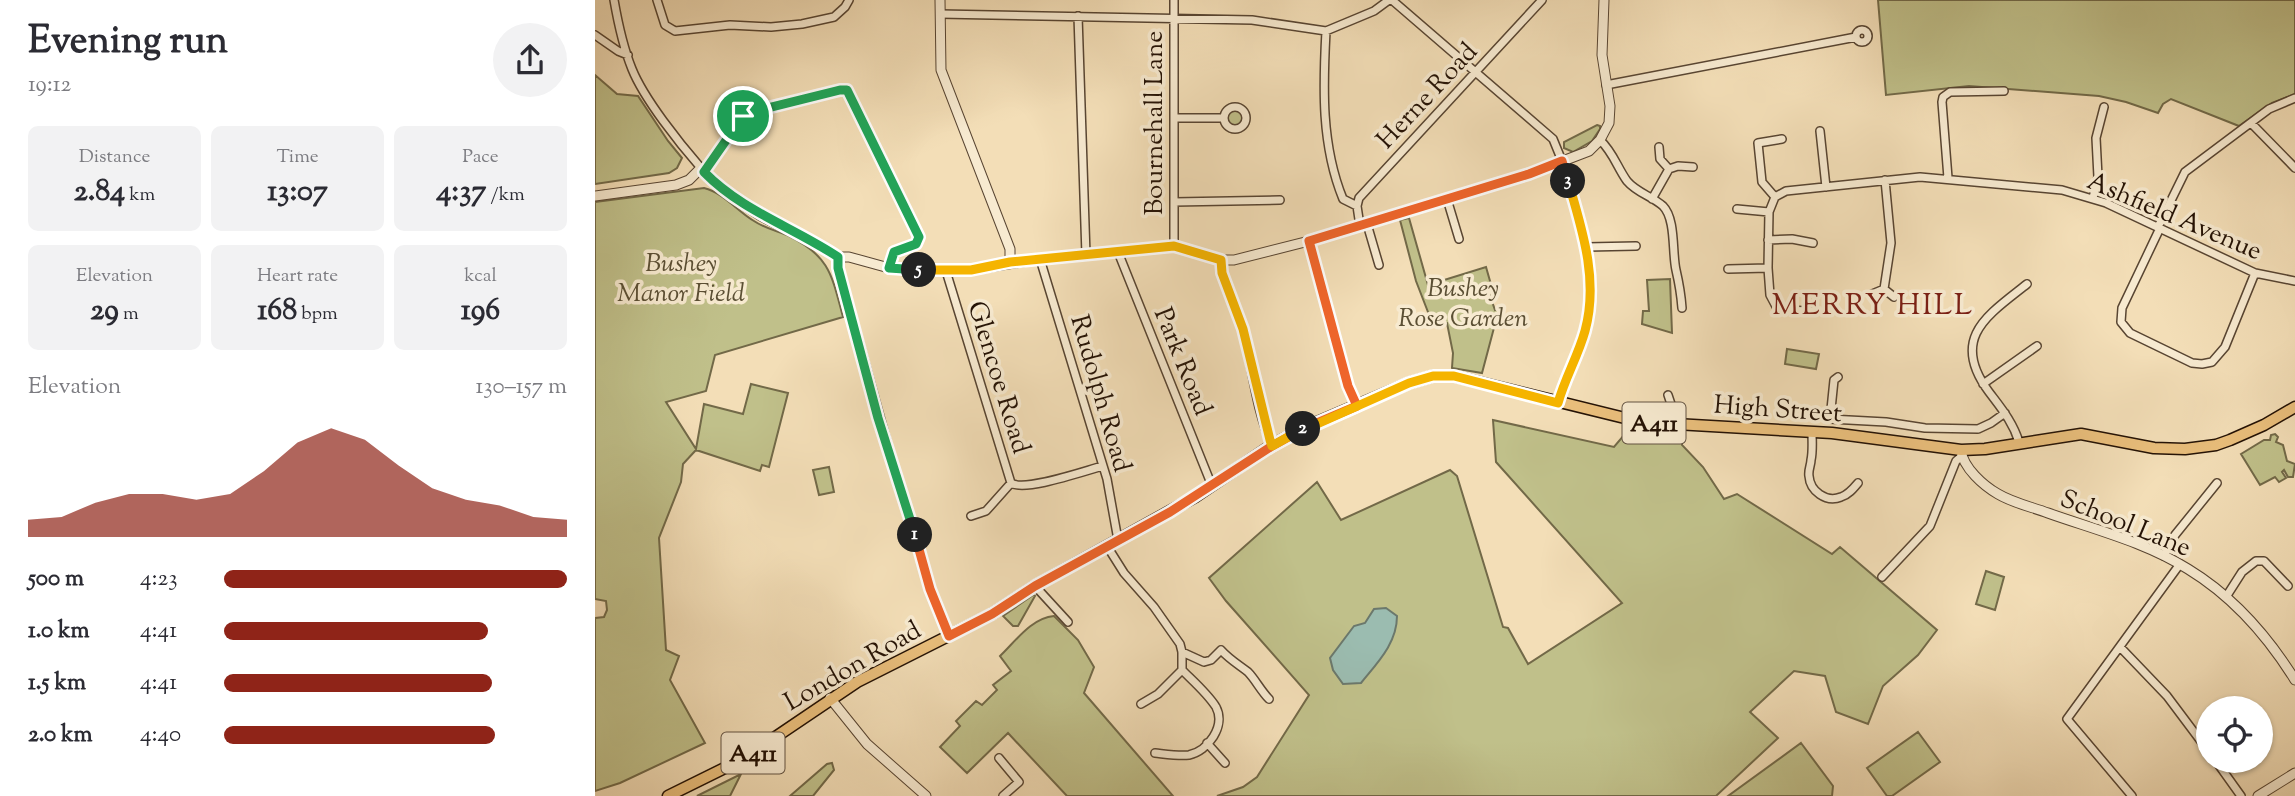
<!DOCTYPE html>
<meta charset="utf-8">
<style>
body{margin:0;font-family:"Sorts Mill Goudy",serif;background:#f2f2f3;color:#2b2b33;height:100vh;display:flex;flex-direction:column;font-size:26px;white-space:nowrap}
*{box-sizing:border-box;margin:0}
p{font-size:23px;color:#7c7c81}
.icon{flex:none;width:38px;height:38px;fill:none;stroke:currentColor;stroke-width:2;stroke-linecap:round;stroke-linejoin:round}
.map{position:relative;flex:1;overflow:hidden}
.sheet{display:flex;flex-direction:column;background:#fff;width:595px}
.sheet>*{flex:none}
.buttons{position:absolute;left:1601px;top:696px;display:grid;gap:14px}
.buttons a{display:grid;place-items:center;width:77px;height:77px;border-radius:50%;background:#fff;box-shadow:0 2px 5px #0004;font-size:35px}
.pin{position:absolute;display:grid;place-items:center;width:60px;height:60px;color:#fff;margin:-30px;border:4px solid #fff;border-radius:50%;box-shadow:0 2px 7px #0007}
.km{position:absolute;width:35px;height:35px;margin:-18px;border-radius:50%;background:#222;color:#fff;font-size:19px;line-height:35px;text-align:center}
.round{display:grid;place-items:center;flex:none;width:74px;height:74px;border-radius:37px;background:#f2f2f3}
.headline{display:flex;align-items:center;justify-content:space-between;height:119px;padding:0 28px}
h1{font-size:38px;font-weight:700;line-height:52px}
.metrics{display:grid;grid-template-columns:repeat(3,1fr);gap:10px;height:119px;padding:7px 28px}
.metrics div{display:grid;align-content:center;border-radius:10px;background:#f2f2f3;text-align:center}
.metrics b{font-size:30px;font-weight:700}
.metrics small{font-size:19px;font-weight:400}
.metrics p{font-size:19px}
.chart{height:196px;padding:14px 28px}
.chart p{display:flex;justify-content:space-between}
.chart svg{width:100%;height:126px;margin-top:7px;fill:#8f2418;opacity:.7}
ul{padding:0 28px;list-style:none;font-size:23px}
li{display:grid;grid-template-columns:112px 84px 1fr;align-items:center;height:52px}
li i{height:18px;border-radius:9px;background:#8f2418}
main{display:flex;flex:1;min-height:0}
.map>svg:first-child{display:block}
.green{fill:#c0c08a;stroke:#726948;stroke-width:2}
.water{fill:#9bbcb0;stroke:#6b786c;stroke-width:2}
.lines{fill:none;stroke-linecap:round;stroke-linejoin:round}
.minor-casing{stroke:#584532;stroke-width:10}
.tertiary-casing{stroke:#584532;stroke-width:11}
.primary-casing{stroke:#241205;stroke-width:13}
.minor{stroke:#f7ead0;stroke-width:7}
.tertiary{stroke:#f7ead0;stroke-width:9}
.primary{stroke:#eabf7c;stroke-width:10}
.split-1-casing{stroke:#fff;stroke-width:14}
.split-2-casing{stroke:#fff;stroke-width:14}
.split-3-casing{stroke:#fff;stroke-width:14}
.split-4-casing{stroke:#fff;stroke-width:14}
.split-5-casing{stroke:#fff;stroke-width:14}
.split-6-casing{stroke:#fff;stroke-width:14}
.split-1{stroke:#22a559;stroke-width:9}
.split-2{stroke:#f0652b;stroke-width:9}
.split-3{stroke:#f0652b;stroke-width:9}
.split-4{stroke:#f5b400;stroke-width:9}
.split-5{stroke:#f5b400;stroke-width:9}
.split-6{stroke:#22a559;stroke-width:9}
.labels{text-anchor:middle;stroke-width:7;stroke-linejoin:round;paint-order:stroke}
.shield{fill:#f7ead0;stroke:#635342;stroke-width:2}
.shield-label{font-size:24px;font-weight:bold;fill:#241205}
.street-label{font-size:26px;fill:#241205;stroke:#f7ead0}
.park-label{font-size:26px;font-style:italic;fill:#5b4f34;stroke:#f7ead0}
.quarter-label{font-size:30px;letter-spacing:2px;fill:#7a1f14;stroke:#f7ead0}
</style>
<main>
<section class="sheet">
<div class="headline"><div><h1>Evening run</h1><p>19:12</p></div><a class="round"><svg class="icon" aria-label="share" viewBox="0 0 24 24"><path d="M12 15V3M7 8l5-5 5 5M5 13v7h14v-7"/></svg></a></div>
<div class="metrics">
<div><p>Distance</p><b>2.84<small> km</small></b></div>
<div><p>Time</p><b>13:07</b></div>
<div><p>Pace</p><b>4:37<small> /km</small></b></div>
</div>
<div class="metrics">
<div><p>Elevation</p><b>29<small> m</small></b></div>
<div><p>Heart rate</p><b>168<small> bpm</small></b></div>
<div><p>kcal</p><b>196</b></div>
</div>
<div class="chart"><p><span>Elevation</span>130–157 m</p>
<svg viewBox="0 0 160 44" preserveAspectRatio="none"><path d="M0 44V38L10 37L20 32L30 29L40 29L50 31L60 29L70 21L80 11L90 6L100 10L110 19L120 27L130 31L140 33L150 37L160 38V44z"/></svg>
</div>
<ul>
<li><b>500 m</b>4:23<i style="width:100%"></i></li>
<li><b>1.0 km</b>4:41<i style="width:77%"></i></li>
<li><b>1.5 km</b>4:41<i style="width:78%"></i></li>
<li><b>2.0 km</b>4:40<i style="width:79%"></i></li>
</ul>
</section>
<div class="map">
<svg width="1700" height="796" viewBox="0 0 1700 796">
<rect width="100%" height="100%" fill="#f3deb7"/>
<filter id="stains"><feTurbulence type="fractalNoise" baseFrequency=".00286" numOctaves="4"/><feColorMatrix values="0 0 0 0 .2 0 0 0 0 .09 0 0 0 0 .02 0 0 0 .5 -.17"/></filter>
<radialGradient id="worn" r=".72"><stop offset=".6" stop-color="#630" stop-opacity="0"/><stop offset="1" stop-color="#630" stop-opacity=".3"/></radialGradient>
<!-- green -->
<path class="green" d="M1283 0H1700V94L1677 103 1644 126 1576 99 1568 104 1563 113 1531 102 1504 96 1374 86 1291 95Z
M0 75 22 94 43 96 73 141 87 158 82 168 74 173 0 184Z
M630 117a9 9 0 1 1 18 0a9 9 0 1 1-18 0Z
M1002 125 1005 126V129L997 141 978 152 969 148V142Z
M109 188C129 193 142 211 159 221 169 228 182 231 194 236 235 256 237 276 248 317L120 355 111 391 71 402 101 449 109 404 148 414 156 384 193 393 174 467 167 465 165 471 101 450 88 464 86 482 64 538 71 650 84 656 75 680 110 743 25 783 0 791V618L9 617 12 610 11 601 0 599V202Z
M814 218 833 285 891 267 897 288 893 290 900 310 904 309 887 373 857 368 858 353 852 323 838 325 821 281 805 220Z
M1075 279 1077 333 1047 324 1048 311H1054L1052 280Z
M1192 349 1224 354 1221 369 1190 364Z
M898 420 1019 447 1035 428 1088 431 1087 445 1108 467 1129 499 1142 494 1237 554 1245 547 1342 630 1323 655 1288 686 1273 724 1241 712 1230 676 1199 671 1155 712 1183 738 1121 796H622L648 787 662 777 714 695 631 601 614 578 722 482 746 520 855 470 862 476 908 627 913 628 933 664 1027 603 901 462Z
M1680 434 1683 437 1681 442 1688 445 1692 461 1700 464 1698 477H1693L1689 470 1687 472 1691 478 1684 482 1680 477 1665 485 1646 454 1669 440H1675L1676 435Z
M234 467 239 492 224 495 218 470Z
M1391 571 1409 577 1400 610 1381 604Z
M438 595 440 596 423 626H418L408 616Z
M459 616 483 640 499 667 489 693 578 796H472L413 733 372 773 345 747 365 726 361 721 381 701 387 705 402 690 398 685 416 671 405 656C420 642 436 618 459 616Z
M1323 732 1345 762 1297 796H1292L1272 768Z
M1206 743 1238 786 1237 796H1133Z
M237 763 239 770 218 796H195L232 764Z
M146 774 135 796H102Z"/>
<!-- water -->
<path class="water" d="M791 608 802 616C802 643 783 662 766 683L748 684 738 670 735 658 759 626 770 623 779 609Z"/>
<g class="lines">
<defs>
<path id="minor" d="M19 0C23 23 28 47 37 69 49 99 85 144 106 168
M62 0 70 25 80 31 135 25 176 27 207 24 239 17 250 7 254 0
M797 0 958 139 967 161
M345 14 657 20 731 31 779 11 794 0
M483 16 491 255
M1261 36a6 6 0 1 1 12 0a6 6 0 1 1-12 0Z
M731 31C728 87 726 145 748 199L762 206
M0 35 23 51 33 55
M1011 85 1261 37
M629 118a11 11 0 1 1 22 0a11 11 0 1 1-22 0Z
M580 118H628
M1656 123 1700 168
M1225 131 1231 187
M1005 140C1018 152 1022 167 1032 181 1042 193 1057 196 1068 206 1081 219 1077 253 1081 270 1084 283 1086 294 1087 308
M1064 147 1065 159 1074 169
M109 172 144 120 151 114 245 90 252 91 324 237 321 244 299 252 294 268
M1353 178 1347 102 1348 97 1355 92 1409 91
M1180 197 1167 182 1163 143 1187 139
M1498 198 1503 177 1501 138 1509 107
M852 199 864 239
M1057 199 1074 169 1083 166 1098 167
M579 202 685 200
M1142 209 1174 212
M772 224 784 265
M765 226 762 206 764 198 947 0
M1563 227 1590 172 1674 109 1700 98
M1565 228 1527 308 1526 322 1535 333 1597 363 1607 364 1617 362 1630 347 1660 273
M1173 240 1197 239 1218 243
M714 241 753 386 762 406
M579 246V0
M992 247 1041 246
M523 252 617 486
M445 259 512 479 523 540
M626 260C625 277 635 291 641 307 657 352 657 402 677 445
M1133 269 1173 268
M351 271 416 483C430 492 489 471 508 466
M1289 289 1296 243 1290 180
M1277 294 1289 289 1299 297
M1219 311 1183 310 1175 295 1173 268 1174 212 1180 197 1191 191 1325 177 1467 190 1511 203 1660 273 1700 281
M1243 377 1239 380 1235 419 1291 422 1330 428 1383 429 1396 423 1410 413
M1388 384 1442 346
M1073 395 1077 407 1075 424
M1217 432C1217 441 1218 451 1216 460 1216 465 1213 470 1214 476 1215 491 1231 503 1246 497 1253 495 1258 489 1263 483
M1424 442C1418 422 1406 408 1394 392 1354 338 1393 315 1432 284
M376 516 391 511 416 483
M512 546 529 573 559 607 585 644 587 652V670C598 681 613 694 621 707 631 726 613 751 594 755 583 756 570 754 560 753
M1569 556 1580 535 1622 483
M1287 577 1335 526 1361 461 1367 456
M440 586 473 622
M1631 597 1647 572 1661 561H1669L1693 586
M1525 647 1572 696 1614 752
M587 652 609 662 616 660 626 650C634 659 644 665 653 672 660 679 666 691 674 699
M546 704 563 694 587 670
M612 743 630 763
M404 758 424 782 408 796
M1621 761 1646 796
M1537 796 1472 719 1585 564"/>
<path id="tertiary" d="M345 0 346 70 415 249V262
M0 196 81 185 94 180 106 168C124 187 144 203 166 216 192 230 218 241 243 257
M243 257H254L294 268 351 271 376 270 445 259 579 246 626 260H639L714 241 881 190 934 174 994 151 1005 140 1014 123 1015 106 1007 55 1009 0
M243 257V268L301 476 335 589 354 636
M963 403C970 378 982 356 990 331 1007 275 983 215 967 161
M1366 450C1368 468 1389 486 1403 494 1418 503 1437 507 1453 513 1501 530 1550 542 1593 569 1639 597 1672 635 1700 680
M235 698 272 744 331 796
M1663 796 1700 773"/>
<path id="primary" d="M73 796 148 759 262 682 397 614 440 586 600 497 677 445 713 426 814 383 838 376H859L1046 422 1237 433 1366 450 1390 449 1486 434 1559 448 1590 449 1621 445 1635 440 1669 425 1700 407"/>
</defs>
<!-- minor casing -->
<use href="#minor" class="minor-casing"/>
<!-- tertiary casing -->
<use href="#tertiary" class="tertiary-casing"/>
<!-- primary casing -->
<use href="#primary" class="primary-casing"/>
<!-- minor -->
<use href="#minor" class="minor"/>
<!-- tertiary -->
<use href="#tertiary" class="tertiary"/>
<!-- primary -->
<use href="#primary" class="primary"/>
</g>
<g class="lines">
<defs>
<path id="split-1" d="M148 116 109 172C147 211 198 227 243 257V268L283 418 320 535"/>
<path id="split-2" d="M320 535 335 589 354 636 397 614 440 586 575 512 677 446 708 429"/>
<path id="split-3" d="M708 429 762 406 753 386 714 241 934 174 967 161 973 181"/>
<path id="split-4" d="M693 437 814 383 838 376H859L963 403C970 378 983 356 990 331 1004 280 987 229 973 181"/>
<path id="split-5" d="M324 270H376L415 262 579 246 626 260 627 273 648 329 675 440 677 446 693 437"/>
<path id="split-6" d="M148 116 156 112 245 90H252L324 237 321 244 299 252 294 268 324 270"/>
</defs>
<!-- split-1 casing -->
<use href="#split-1" class="split-1-casing"/>
<!-- split-2 casing -->
<use href="#split-2" class="split-2-casing"/>
<!-- split-3 casing -->
<use href="#split-3" class="split-3-casing"/>
<!-- split-4 casing -->
<use href="#split-4" class="split-4-casing"/>
<!-- split-5 casing -->
<use href="#split-5" class="split-5-casing"/>
<!-- split-6 casing -->
<use href="#split-6" class="split-6-casing"/>
<!-- split-1 -->
<use href="#split-1" class="split-1"/>
<!-- split-2 -->
<use href="#split-2" class="split-2"/>
<!-- split-3 -->
<use href="#split-3" class="split-3"/>
<!-- split-4 -->
<use href="#split-4" class="split-4"/>
<!-- split-5 -->
<use href="#split-5" class="split-5"/>
<!-- split-6 -->
<use href="#split-6" class="split-6"/>
</g>
<g class="labels">
<!-- shield labels -->
<g class="shield">
<rect x="1027.5" y="402.5" width="63" height="41" rx="5"/>
<rect x="126.5" y="732.5" width="63" height="41" rx="5"/>
</g>
<g class="shield-label">
<text x="1059" y="431">A411</text>
<text x="158" y="761">A411</text>
</g>
<!-- street labels -->
<g class="street-label">
<text transform="translate(831 95) rotate(-47)" y="9">Herne Road</text>
<text transform="translate(558 123) rotate(-90)" y="9">Bournehall Lane</text>
<text transform="translate(1580 215) rotate(23)" y="9">Ashfield Avenue</text>
<text transform="translate(589 361) rotate(68)" y="9">Park Road</text>
<text transform="translate(405 377) rotate(73)" y="9">Glencoe Road</text>
<text transform="translate(507 393) rotate(74)" y="9">Rudolph Road</text>
<text transform="translate(1183 408) rotate(4)" y="9">High Street</text>
<text transform="translate(1531 522) rotate(22)" y="9">School Lane</text>
<text transform="translate(257 665) rotate(-30)" y="9">London Road</text>
</g>
<!-- park labels -->
<g class="park-label">
<text x="86" y="271">Bushey<tspan x="86" dy="30">Manor Field</tspan></text>
<text x="868" y="296">Bushey<tspan x="868" dy="30">Rose Garden</tspan></text>
</g>
<!-- quarter labels -->
<g class="quarter-label">
<text x="1278" y="314">MERRY HILL</text>
</g>
</g>
<rect width="100%" height="100%" filter="url(#stains)"/>
<rect width="100%" height="100%" fill="url(#worn)"/>
</svg>
<div class="buttons">
<a><svg class="icon" aria-label="locate" viewBox="0 0 24 24"><circle cx="12" cy="12" r="6"/><path d="M12 2v4M12 18v4M2 12h4M18 12h4"/></svg></a>
</div>
<div class="pin" style="left:148px;top:116px;background:#1e9e55"><svg class="icon" aria-label="arrive" viewBox="0 0 24 24"><path d="M6 21V4h12l-3 4 3 4H6"/></svg></div>
<b class="km" style="left:320px;top:535px">1</b>
<b class="km" style="left:708px;top:429px">2</b>
<b class="km" style="left:973px;top:181px">3</b>
<b class="km" style="left:324px;top:270px">5</b>
</div>
</main>
